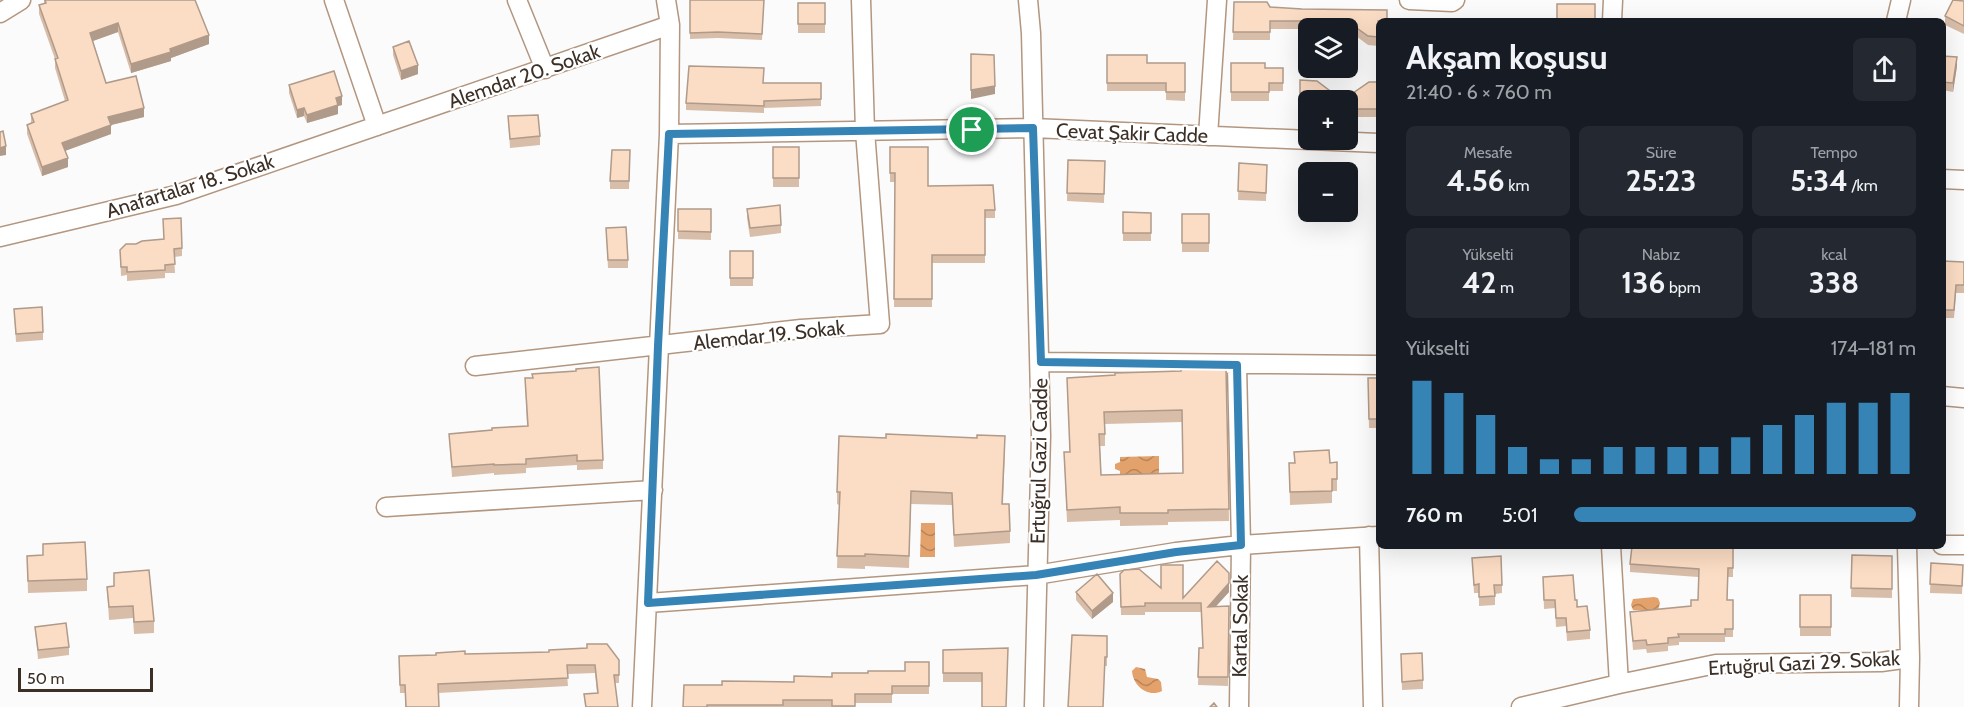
<!DOCTYPE html>
<html lang="tr">
<meta charset="utf-8">
<style>
body{margin:0;font-family:Cabin,sans-serif;background:#242831;color:#f1f3f6;height:100vh;display:flex;flex-direction:column;font-size:22px;white-space:nowrap}
*{box-sizing:border-box;margin:0}
p{font-size:20px;color:#9ea1a6}
.icon{flex:none;width:33px;height:33px;fill:none;stroke:currentColor;stroke-width:2;stroke-linecap:round;stroke-linejoin:round}
.map{position:relative;flex:1;overflow:hidden}
.sheet{position:absolute;left:1376px;top:18px;width:570px;height:531px;display:flex;flex-direction:column;background:#171b24;border-radius:9px;box-shadow:0 6px 24px #0002}
.sheet>*{flex:none}
.controls{position:absolute;left:1298px;top:18px;display:grid;gap:12px}
.controls a{display:grid;place-items:center;width:60px;height:60px;border-radius:9px;background:#171b24;box-shadow:0 6px 24px #0002;font-size:30px}
.scale{position:absolute;left:18px;bottom:15px;width:135px;box-sizing:border-box;padding-left:6px;border:3px solid #3b2f26;border-top:0;font-size:16px;line-height:21px;white-space:nowrap;color:#3b2f26;-webkit-text-stroke:4px #fff;paint-order:stroke}
.pin{position:absolute;display:grid;place-items:center;width:51px;height:51px;color:#fff;margin:-26px;border:3px solid #fff;border-radius:50%;box-shadow:0 2px 6px #0007}
.round{display:grid;place-items:center;flex:none;width:63px;height:63px;border-radius:9px;background:#242831}
.summary{display:flex;align-items:center;justify-content:space-between;height:102px;padding:0 30px}
h1{font-size:33px;font-weight:700;line-height:45px}
.metrics{display:grid;grid-template-columns:repeat(3,1fr);gap:9px;height:102px;padding:6px 30px}
.metrics div{display:grid;align-content:center;border-radius:9px;background:#242831;text-align:center}
.metrics b{font-size:30px;font-weight:700}
.metrics small{font-size:16px;font-weight:400}
.metrics p{font-size:16px}
.chart{height:168px;padding:12px 30px}
.chart p{display:flex;justify-content:space-between}
.chart svg{width:100%;height:108px;margin-top:6px;stroke:#3684b6;stroke-width:6}
ul{padding:0 30px;list-style:none;font-size:20px}
li{display:grid;grid-template-columns:96px 72px 1fr;align-items:center;height:45px}
li i{height:15px;border-radius:8px;background:#3684b6}
.map>svg:first-child{display:block}
.water{fill:url(#water-waves)}
.lines{fill:none;stroke-linecap:round;stroke-linejoin:round}
.minor-casing{stroke:#b3967f;stroke-width:21}
.minor{stroke:#fff;stroke-width:18}
.wall{fill:#d8bda9;fill-rule:evenodd}
.shaded-wall{fill:#b09a89}
.building{fill:#fbdcc4;stroke:#b09a89;stroke-width:1.5;fill-rule:evenodd}
.route-casing{stroke:#fff;stroke-width:12}
.route{stroke:#3684b6;stroke-width:8}
.labels{text-anchor:middle;stroke-width:4.5;stroke-linejoin:round;paint-order:stroke}
.street-label{font-size:20px;fill:#3b2f26;stroke:#fff}
</style>
<div class="map">
<svg width="1964" height="707" viewBox="0 0 1964 707">
<defs>
<pattern id="water-waves" width="16" height="10" patternUnits="userSpaceOnUse" patternTransform="scale(1.5)"><rect width="16" height="10" fill="#e3a26b"/><path d="M0 5q4-4 8 0t8 0" fill="none" stroke="#b98458"/></pattern>
</defs>
<rect width="100%" height="100%" fill="#fbfbfb"/>
<!-- water -->
<path class="water" d="M1159 456V475L1120 476V471L1115 469V464L1120 462V457Z
M921 523H935V557H920Z
M1654 597 1658 598 1660 603 1658 610H1633L1631 605 1633 599Z
M1136 667 1145 669 1147 677 1158 679 1161 682 1162 691C1148 698 1133 686 1132 671Z"/>
<g class="lines">
<defs>
<path id="minor" d="M334 0 377 126
M517 0 545 69
M1028 0 1031 33 1041 436 1034 707
M1409 0 1452 2 1455 0
M0 13 21 0
M1612 21 1613 0
M1896 21 1901 0
M669 134 1033 128 1378 143
M1208 136 1217 0
M1942 179 1964 180
M0 237 176 195 670 25
M1041 362 1378 365
M1237 365 1241 545 1239 707
M475 366 801 329 880 324 865 131 861 0
M1942 396 1964 398
M386 507 653 490
M1369 536 1373 707
M1942 545H1964
M1611 546 1619 684
M1907 546 1910 658 1909 707
M648 603 1036 575 1176 552 1241 545 1378 536
M642 707 669 134 670 25 666 0
M1521 707 1619 684 1716 664 1881 662 1910 658"/>
</defs>
<!-- minor casing -->
<use href="#minor" class="minor-casing"/>
<!-- minor -->
<use href="#minor" class="minor"/>
</g>
<!-- wall -->
<path class="wall" d="M44 0H195L209 44 171 58V61L131 73 118 32 93 41 106 83 144 117 111 125V134L65 151 68 167 42 176 27 134V125L31 123V114L65 101 55 68V59L39 14V5L44 4Z
M690 0H764L762 40 718 38 690 39Z
M1964 1V34L1945 25V16Z
M1234 2 1378 21V46L1368 45 1344 27 1343 28H1308V46H1302V29H1270V40H1233Z
M798 3H825V33H798Z
M393 47 418 74 401 80 393 55Z
M1107 55 1147 63H1185V101L1166 100V91H1107Z
M1942 56 1957 66 1953 92 1942 90Z
M1231 63 1265 68H1283V91H1269V101H1231Z
M1300 80 1308 100V116H1300Z
M1378 82V117H1347V100Z
M764 83H821V106L764 108V113L686 110V103Z
M289 85 342 105 338 106V114L307 123 304 116 297 118 289 93Z
M508 116 540 136V145L510 148Z
M773 147H799V187H773Z
M890 147 928 186 995 210V218H985V263H932V307H894L895 182H890Z
M630 150 629 189H610V181Z
M1068 160 1105 161 1104 203 1067 201Z
M1239 163 1267 165 1266 201 1238 200Z
M678 209H711V240L678 239Z
M747 209 781 225V233L750 237 747 218Z
M1123 212 1151 213V241H1123Z
M1182 214H1209V252H1182Z
M606 228 628 260V268H608Z
M182 248V256L174 257 175 273H165V278L127 281V275L121 276 120 250Z
M730 251H753V286H730Z
M1942 261 1964 262V293H1956L1954 318H1942Z
M14 309 43 332V340L16 342Z
M1226 368 1229 521 1168 522V525L1120 526V520L1067 522 1064 452H1070L1067 378ZM1182 422 1183 473 1101 475 1100 446H1105V424Z
M525 378 603 460V469L577 470V465L526 468V473L494 475V473L452 477 449 434 527 426Z
M1368 378H1378V428H1369Z
M886 438H977L1005 448 1003 504 1010 531V543L954 547 952 505 911 504 909 568 865 566V569L837 568 839 505 837 504V492Z
M1294 452 1330 463 1337 462V491H1332V503L1290 505 1289 463H1294Z
M43 544 87 579V591L28 593 27 556 43 555Z
M1728 547H1733V577H1728L1727 600H1733V637H1725V642H1679V645L1668 646V651L1647 653 1646 649 1633 650 1630 612 1691 606 1698 600V577L1630 572V564Z
M1852 555 1892 556V598L1851 597Z
M1472 558 1502 585V593L1495 594V605L1479 606V593H1474Z
M1931 563 1963 565 1962 594 1930 593Z
M114 573 154 621V633L134 634 133 618 109 620 107 587 114 586Z
M1229 573V592L1216 606H1229L1228 686 1198 685 1199 648H1203L1201 612H1145V615H1121L1120 574 1161 588 1183 598Z
M1543 577 1575 600 1590 630V639L1567 641 1566 626 1556 627 1555 608 1544 609Z
M1076 592 1113 602 1092 619 1076 600Z
M1800 595H1831V636H1800Z
M35 627 69 647V655L38 659Z
M1107 636V666H1105L1068 707Z
M1008 648 982 682H943V650Z
M465 654 619 660V683H615L618 707H585L584 694 597 693 595 673 567 674 568 686 438 693 439 707H405V693H400L399 656Z
M1401 654 1423 680V689L1402 690Z
M929 662V694H892V703H855V707H683L722 685 794 682 868 673 905 671Z"/>
<!-- shaded-wall -->
<path class="shaded-wall" d="M1344 19V27L1343 28H1332Z
M118 23V32L90 42V33Z
M209 35V44L171 58V61L131 73V64Z
M1957 57V66L1953 92V83Z
M418 65V74L401 80V71Z
M995 86V94L971 99V90Z
M342 96V105L338 106V114L307 123V115L336 98Z
M144 108V117L111 125V134L62 152V143L108 117Z
M304 108V116L297 118V110Z
M6 146V155L0 156V148Z
M68 158V167L42 176V167Z
M1229 583V592L1208 615V607Z
M1113 593V602L1092 619V611Z"/>
<!-- building -->
<path class="building" d="M45 0H195L209 35 170 49 171 52 131 64 118 23 90 33 106 83 136 76 144 108 108 117 111 125 62 143 68 158 42 167 27 125 34 122 31 114 68 100 55 59 58 58 39 5 46 3Z
M690 0H764L762 34 718 32 690 33Z
M1953 0 1964 1V26L1945 16Z
M1234 2H1267L1270 7 1302 9 1387 10V21H1378V37L1368 36 1344 19 1332 28H1308V37L1302 38V21H1270V32H1233Z
M798 3H825V24H798Z
M1557 4H1595V21H1557Z
M409 41 418 65 401 71 393 47Z
M971 54 994 55 995 86 971 90Z
M1107 55H1147V63H1185V92H1166V83H1107Z
M1942 56 1957 57 1953 83 1942 82Z
M1231 63H1265V68H1283V83H1269V92H1231Z
M689 66 764 68 763 83H821V99L764 101V106L686 103Z
M334 71 342 96 336 98 338 105 307 115 304 108 297 110 289 85Z
M1300 80 1317 81 1342 100H1308V108H1300Z
M1369 82H1378V109H1347V100H1343Z
M538 115 540 136 510 139 508 116Z
M3 131 6 146 0 148V132Z
M773 147H799V178H773Z
M890 147H928V186L993 185 995 210H985V255H932V299H894L895 173H890Z
M612 150H630L629 181H610Z
M1068 160 1105 161 1104 194 1067 193Z
M1239 163 1267 165 1266 193 1238 191Z
M780 205 781 225 750 228 747 209Z
M678 209H711V232L678 231Z
M1123 212 1151 213V233H1123Z
M1182 214H1209V243H1182Z
M181 218 182 248 174 249 175 264 165 265V270L127 272V267H121L120 250 126 244H136L142 241 164 239 163 219Z
M626 227 628 260H608L606 228Z
M730 251H753V278H730Z
M1942 261 1964 262V285H1956L1954 310H1942Z
M42 307 43 332 16 334 14 309Z
M599 367 603 460 577 461V455L526 459V464L494 465V464L452 467 449 434 492 430V428L528 426 525 378H533L532 374 576 371V369Z
M1226 368 1229 509 1168 510V513H1120V507L1067 510 1064 452H1070L1067 378 1115 375V373L1181 371V369ZM1182 410 1183 473 1101 475 1099 434H1105L1104 412Z
M1368 378H1378V419H1369Z
M886 434 977 438V435L1005 436 1002 504H1009L1010 531 954 535 952 493 911 491 909 556 865 554V556H837L840 492H837L839 436 886 438Z
M1329 450 1330 463 1337 462V479H1332V491L1290 492 1289 463H1295L1294 452Z
M85 542 87 579 28 581 27 556 43 555V544Z
M1632 546H1728V547H1733V568H1728L1727 600H1733V629H1725V634H1678L1679 637 1668 638V643L1647 645 1646 640 1633 641 1630 612 1691 606V600H1698L1699 569 1630 564Z
M1852 555 1892 556V589L1851 588Z
M1501 556 1502 585H1494L1495 596 1479 597V584L1474 585 1472 558Z
M1217 561 1229 573V583L1208 607 1229 606 1228 677H1198L1199 648H1203L1201 603H1145V606L1121 607 1120 574 1124 570 1139 569 1161 588V565H1183V598Z
M1931 563 1963 565 1962 586 1930 584Z
M149 570 154 621 134 622 133 606 109 607 107 587 114 586V573Z
M1097 574 1113 593 1092 611 1076 592Z
M1573 575 1575 600H1577V607L1587 606 1590 630 1567 632 1566 618H1556L1555 600H1544L1543 577Z
M1800 595H1831V627H1800Z
M66 623 69 647 38 650 35 627Z
M1072 635 1107 636V657H1105L1103 707H1068Z
M587 644H607L619 660V675H614L618 707H586L584 694 598 693 595 665H567L568 678 438 684 439 707H406L405 685H400L399 656 436 655V653L465 651V654L549 652V650L587 648Z
M1008 648 1006 707H982V673H943V650Z
M1422 653 1423 680 1402 682 1401 654Z
M905 662H929V686H892V694H855V706H832V700H783V705H707V707H683L684 685H722V681L794 682V676L832 677V673H868V671H905Z
M1214 703 1217 707H1210Z"/>
<g class="lines">
<defs>
<path id="route" d="M1033 128 1041 362 1237 365 1241 545 1176 552 1036 575 648 603 658 346 669 134Z"/>
</defs>
<!-- route casing -->
<use href="#route" class="route-casing"/>
<!-- route -->
<use href="#route" class="route"/>
</g>
<g class="labels">
<!-- street labels -->
<g class="street-label">
<text transform="translate(524 76) rotate(-19)" y="7">Alemdar 20. Sokak</text>
<text transform="translate(1132 133) rotate(2)" y="7">Cevat Şakir Cadde</text>
<text transform="translate(190 186) rotate(-17)" y="7">Anafartalar 18. Sokak</text>
<text transform="translate(769 335) rotate(-6)" y="7">Alemdar 19. Sokak</text>
<text transform="translate(1039 461) rotate(-89)" y="7">Ertuğrul Gazi Cadde</text>
<text transform="translate(1240 626) rotate(-89)" y="7">Kartal Sokak</text>
<text transform="translate(1804 663) rotate(-3)" y="7">Ertuğrul Gazi 29. Sokak</text>
</g>
</g>
</svg>
<div class="controls">
<a><svg class="icon" aria-label="layers" viewBox="0 0 24 24"><path d="M12 4l9 5-9 5-9-5zM3 14l9 5 9-5"/></svg></a>
<a>+</a>
<a>−</a>
</div>
<div class="scale">50 m</div>
<div class="pin" style="left:972px;top:130px;background:#1e9e55"><svg class="icon" aria-label="arrive" viewBox="0 0 24 24"><path d="M6 21V4h12l-3 4 3 4H6"/></svg></div>
<section class="sheet">
<div class="summary"><div><h1>Akşam koşusu</h1><p>21:40 · 6 × 760 m</p></div><a class="round"><svg class="icon" aria-label="share" viewBox="0 0 24 24"><path d="M12 15V3M7 8l5-5 5 5M5 13v7h14v-7"/></svg></a></div>
<div class="metrics">
<div><p>Mesafe</p><b>4.56<small> km</small></b></div>
<div><p>Süre</p><b>25:23</b></div>
<div><p>Tempo</p><b>5:34<small> /km</small></b></div>
</div>
<div class="metrics">
<div><p>Yükselti</p><b>42<small> m</small></b></div>
<div><p>Nabız</p><b>136<small> bpm</small></b></div>
<div><p>kcal</p><b>338</b></div>
</div>
<div class="chart"><p><span>Yükselti</span>174–181 m</p>
<svg viewBox="0 0 160 44" preserveAspectRatio="none"><path d="M5 44V6M15 44V11M25 44V20M35 44V33M45 44V38M55 44V38M65 44V33M75 44V33M85 44V33M95 44V33M105 44V29M115 44V24M125 44V20M135 44V15M145 44V15M155 44V11"/></svg>
</div>
<ul>
<li><b>760 m</b>5:01<i style="width:100%"></i></li>
</ul>
</section>
</div>
